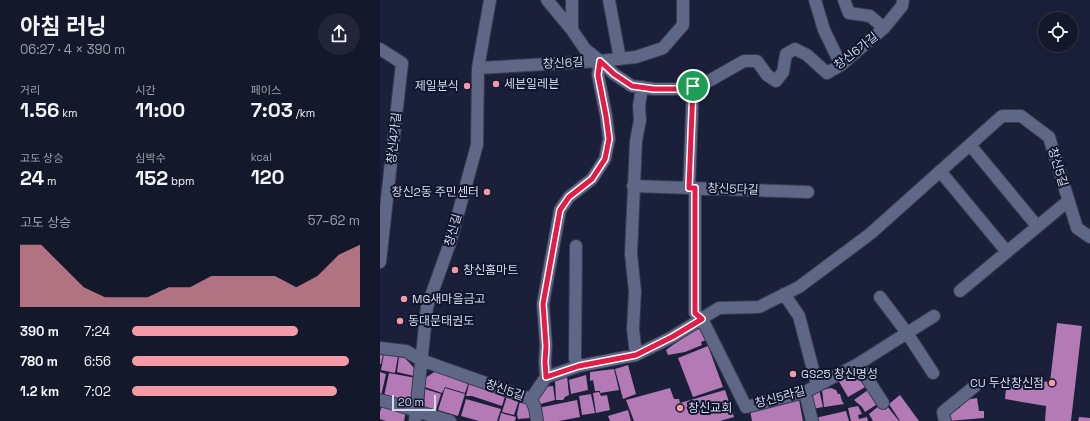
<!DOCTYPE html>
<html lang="ko">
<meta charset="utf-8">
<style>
body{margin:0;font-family:"Space Grotesk","Noto Sans KR",sans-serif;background:#212537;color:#f1f3f6;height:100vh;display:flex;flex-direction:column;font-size:15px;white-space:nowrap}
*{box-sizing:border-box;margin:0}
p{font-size:13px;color:#9da0a9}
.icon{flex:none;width:22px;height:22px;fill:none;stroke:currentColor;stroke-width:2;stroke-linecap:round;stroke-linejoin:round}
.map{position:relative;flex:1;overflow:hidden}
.details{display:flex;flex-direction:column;background:#14182b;width:380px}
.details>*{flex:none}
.controls{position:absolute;left:658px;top:12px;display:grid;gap:8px}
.controls a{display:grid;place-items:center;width:40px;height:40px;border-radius:50%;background:#14182b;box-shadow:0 4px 16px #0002,0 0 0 1px #333747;font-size:20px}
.scale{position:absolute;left:12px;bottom:10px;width:44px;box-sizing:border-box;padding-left:4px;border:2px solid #d5dbec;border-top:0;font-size:11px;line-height:14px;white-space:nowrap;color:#d5dbec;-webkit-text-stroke:3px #11162f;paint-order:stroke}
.pin{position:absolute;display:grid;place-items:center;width:34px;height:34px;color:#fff;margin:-17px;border:2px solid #fff;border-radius:50%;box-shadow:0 1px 4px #0007}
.round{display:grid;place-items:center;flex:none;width:42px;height:42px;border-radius:21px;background:#212537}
.overview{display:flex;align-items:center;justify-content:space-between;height:68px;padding:0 20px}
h1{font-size:22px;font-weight:700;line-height:30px}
.metrics{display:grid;grid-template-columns:repeat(3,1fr);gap:6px;height:68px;padding:4px 20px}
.metrics div{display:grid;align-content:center}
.metrics b{font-size:20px;font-weight:700}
.metrics small{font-size:11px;font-weight:400}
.metrics p{font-size:11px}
.chart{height:112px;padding:8px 20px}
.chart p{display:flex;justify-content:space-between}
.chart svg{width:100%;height:72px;margin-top:4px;fill:#f49aa6;opacity:.7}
ul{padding:0 20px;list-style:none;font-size:13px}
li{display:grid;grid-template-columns:64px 48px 1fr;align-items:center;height:30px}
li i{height:10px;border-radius:5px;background:#f49aa6}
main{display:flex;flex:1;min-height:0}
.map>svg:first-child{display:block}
.building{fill:#b37ab6}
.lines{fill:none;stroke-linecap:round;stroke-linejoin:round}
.street-casing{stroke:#373b50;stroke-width:14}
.street{stroke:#5e6785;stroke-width:12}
.route-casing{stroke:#fff;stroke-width:8}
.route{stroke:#e11d48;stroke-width:5}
.poi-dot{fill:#f49aa6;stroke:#11162f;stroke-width:1.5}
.labels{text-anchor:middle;stroke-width:4;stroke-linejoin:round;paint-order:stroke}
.street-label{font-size:12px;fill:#d5dbec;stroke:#11162f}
.poi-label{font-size:12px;fill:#d5dbec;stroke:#11162f;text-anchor:start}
</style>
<main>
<section class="details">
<div class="overview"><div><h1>아침 러닝</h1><p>06:27 · 4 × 390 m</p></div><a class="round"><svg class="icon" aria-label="share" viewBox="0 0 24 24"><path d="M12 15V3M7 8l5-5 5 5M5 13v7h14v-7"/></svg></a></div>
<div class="metrics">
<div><p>거리</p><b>1.56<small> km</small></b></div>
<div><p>시간</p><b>11:00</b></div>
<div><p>페이스</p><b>7:03<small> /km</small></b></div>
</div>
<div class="metrics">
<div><p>고도 상승</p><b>24<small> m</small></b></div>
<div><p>심박수</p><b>152<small> bpm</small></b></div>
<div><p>kcal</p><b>120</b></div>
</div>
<div class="chart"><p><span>고도 상승</span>57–62 m</p>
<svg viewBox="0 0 160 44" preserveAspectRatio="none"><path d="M0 44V6L10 6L20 19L30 32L40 38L50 38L60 38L70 32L80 32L90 25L100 25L110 25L120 25L130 32L140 25L150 12L160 6V44z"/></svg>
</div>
<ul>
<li><b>390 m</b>7:24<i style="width:73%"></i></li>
<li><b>780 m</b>6:56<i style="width:95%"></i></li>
<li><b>1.2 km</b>7:02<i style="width:90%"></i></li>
</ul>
</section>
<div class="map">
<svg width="710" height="421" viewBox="0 0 710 421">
<rect width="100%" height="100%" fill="#1a2039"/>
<!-- building -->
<path class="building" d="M677 323 702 326 691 421H665L666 406 625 399 627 378 670 382Z
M321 328 326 340 321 342 322 345 305 352 288 355 286 350 311 332Z
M328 346 343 387 313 397 298 358Z
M0 354 3 355 1 364H0Z
M4 354 18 356 15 373 1 370Z
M19 357 25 358 35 369 34 376 17 372Z
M248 365 256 394 243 399 235 369Z
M234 369 239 390 220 393V391H215L213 380 210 381V372Z
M56 371 88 384 85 393 65 387 62 393 45 387V378Z
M0 372 6 374 1 396H0Z
M471 372 473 376 479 372 487 386 468 397 458 380Z
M9 373 36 378 33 404 4 396Z
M206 375 208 390 191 394 189 380Z
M187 376 189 395 185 397 183 400H176L175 381Z
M89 384 125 396 122 406 92 396H86Z
M173 386 175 400 157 405 154 401 164 387Z
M65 388 85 394 78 416 58 410Z
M290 388 294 399H299L300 403 345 390 354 417 340 421H254L246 400Z
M451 388 456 390 458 394H460L462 401 464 404 444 407 442 390Z
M45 389 61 394 56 410 44 407Z
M439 389 443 407 432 409 431 392Z
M488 390 499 403 485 412 482 407 474 400Z
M219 392 221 396 227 395 230 410 216 413 213 393Z
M211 394 215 413 202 415 199 396Z
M520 395 539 421H520L509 404Z
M127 396 139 400 134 415 122 412Z
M597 398 599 411H604V418L568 421 566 415 571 409 580 408 579 401Z
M86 399 121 409 117 421H99L81 416Z
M197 400 200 417 179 421H160L158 408Z
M419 400 423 421H372L370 410Z
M140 401 148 403 150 418 138 419 137 414Z
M2 405 26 411 24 421H6L0 419V412Z
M500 405 507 406 519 421H493L489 414Z
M478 406 482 414 478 415 479 419 487 417 488 421H471L468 408Z
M248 410 251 421H230L228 416Z
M466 411 469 421H436L435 418Z
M121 413 136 417 135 421H119Z
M699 417 710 418V421H698Z"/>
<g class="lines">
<defs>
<path id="street" d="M167 0 192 30 205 49 220 61 234 74 252 86 274 89H302L327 82 364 61H377L387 75 396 81 403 72 406 54 415 49 427 55 447 73 461 65 504 28 522 6 523 0
M192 0V30
M229 0 240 59
M435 0 444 30 461 65
M464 0 469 13 490 16 504 28
M0 49 22 63 0 262
M98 68 220 61 256 57 283 48 303 25V0
M590 145 657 226
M560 171 627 252
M253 186 428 192
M309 188 313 86
M315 188V313L322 319 366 407 425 392 478 364 554 316
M196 246 195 359 199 366
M580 291 688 201
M404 294 419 316 437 385
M500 297 527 333 553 373
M0 348 26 351 41 360 151 399 166 377 199 366 256 355 292 337 339 308 379 307 419 287 490 234 622 116H641L669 137 697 228 710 237
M256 355 253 329 255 291 251 254 256 141 260 120 259 106 262 87
M478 364 503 403
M166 377 165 362 166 345 163 304 180 210 189 197 212 179 225 159 229 139 226 115 218 75 220 61
M425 392 432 421
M151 399 155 408 157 421
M0 400C24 406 46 415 70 421
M35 421 47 307 70 243 97 145 98 68 110 0
M565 421 563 412 595 386"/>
</defs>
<!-- street casing -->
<use href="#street" class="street-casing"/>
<!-- street -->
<use href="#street" class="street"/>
</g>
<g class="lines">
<defs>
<path id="route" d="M220 61 234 74 252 86 274 89H302L313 86 309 188H315V313L322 319 292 337 256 355 199 366 166 377 165 362 166 346 163 304 180 210 189 197 212 179 225 159 229 139 226 116 218 75Z"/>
</defs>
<!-- route casing -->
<use href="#route" class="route-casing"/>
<!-- route -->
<use href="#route" class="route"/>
</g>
<!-- markers -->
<g class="poi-dot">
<circle cx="116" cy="84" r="4"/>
<circle cx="87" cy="86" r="4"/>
<circle cx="107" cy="192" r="4"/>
<circle cx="75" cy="270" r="4"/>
<circle cx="24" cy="299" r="4"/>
<circle cx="20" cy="321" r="4"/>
<circle cx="413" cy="374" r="4"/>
<circle cx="672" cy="383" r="4"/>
<circle cx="300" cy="408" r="4"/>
</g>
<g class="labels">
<!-- street labels -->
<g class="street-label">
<text transform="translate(476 51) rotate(-38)" y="4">창신6가길</text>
<text transform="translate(183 63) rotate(-3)" y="4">창신6길</text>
<text transform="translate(14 138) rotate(-84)" y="4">창신4가길</text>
<text transform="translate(678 167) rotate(73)" y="4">창신5길</text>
<text transform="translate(353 189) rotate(2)" y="4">창신5다길</text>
<text transform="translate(73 230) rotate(-74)" y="4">창신길</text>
<text transform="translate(125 390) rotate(19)" y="4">창신5길</text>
<text transform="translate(400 397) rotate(-15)" y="4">창신5라길</text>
</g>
<!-- poi labels -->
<g class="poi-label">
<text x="124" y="88">세븐일레븐</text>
<text x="79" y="90" text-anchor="end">제일분식</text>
<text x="99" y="196" text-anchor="end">창신2동 주민센터</text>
<text x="83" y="274">창신홈마트</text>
<text x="32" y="303">MG새마을금고</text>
<text x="28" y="325">동대문태권도</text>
<text x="421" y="378">GS25 창신명성</text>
<text x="664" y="387" text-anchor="end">CU 두산창신점</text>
<text x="308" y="412">창신교회</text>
</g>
</g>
</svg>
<div class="controls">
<a><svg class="icon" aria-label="locate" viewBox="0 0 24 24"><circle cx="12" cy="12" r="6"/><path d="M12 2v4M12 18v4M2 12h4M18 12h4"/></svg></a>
</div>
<div class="scale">20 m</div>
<div class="pin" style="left:313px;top:86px;background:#1e9e55"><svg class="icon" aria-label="arrive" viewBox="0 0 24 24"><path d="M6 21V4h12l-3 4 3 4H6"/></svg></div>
</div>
</main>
